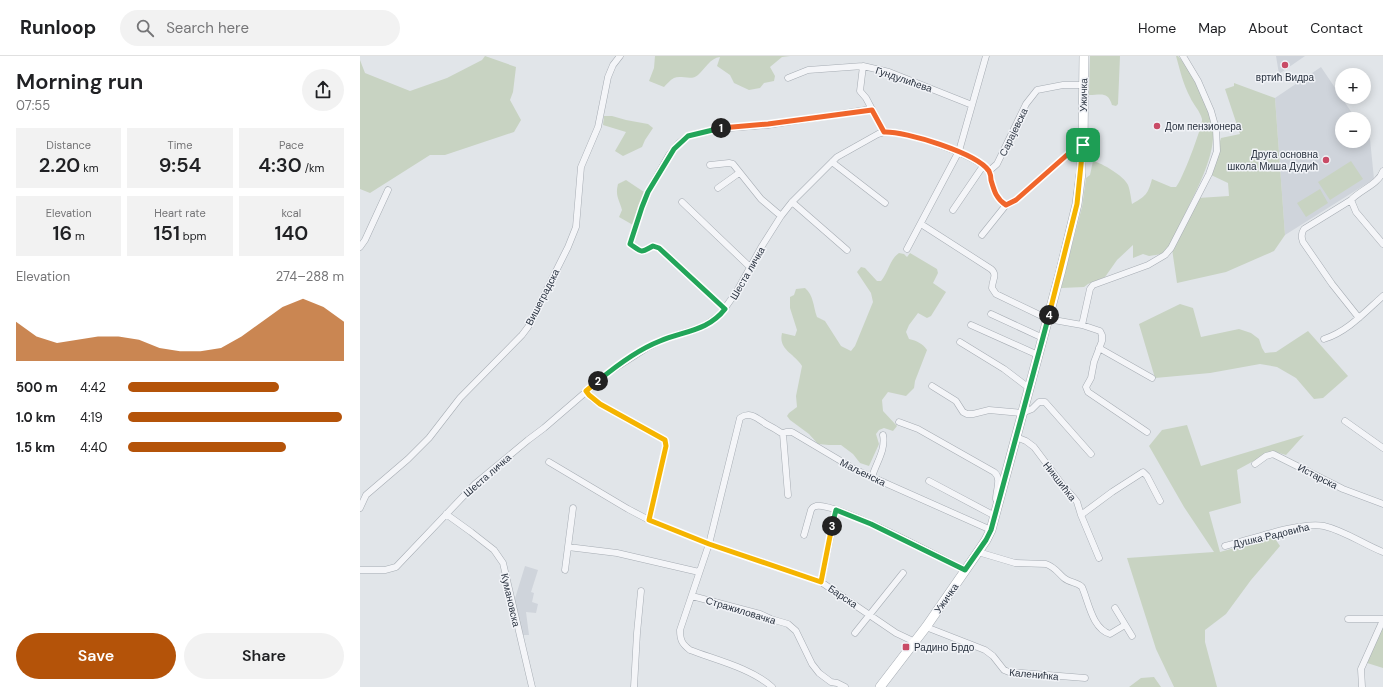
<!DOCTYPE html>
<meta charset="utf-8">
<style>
body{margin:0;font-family:"DM Sans",sans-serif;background:#f2f2f2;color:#202124;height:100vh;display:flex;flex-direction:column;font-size:15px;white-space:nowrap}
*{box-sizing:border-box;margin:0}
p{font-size:13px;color:#757577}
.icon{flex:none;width:22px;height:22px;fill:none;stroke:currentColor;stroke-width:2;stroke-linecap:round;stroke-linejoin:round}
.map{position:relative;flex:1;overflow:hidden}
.side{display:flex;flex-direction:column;background:#fff;width:360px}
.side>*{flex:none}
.controls{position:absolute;left:975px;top:12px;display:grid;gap:8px}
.controls a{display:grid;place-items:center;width:36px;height:36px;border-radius:50%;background:#fff;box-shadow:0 2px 10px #0003;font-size:20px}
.pin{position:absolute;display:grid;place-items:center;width:34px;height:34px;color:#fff;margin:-17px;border-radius:8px;box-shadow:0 2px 6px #0006}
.km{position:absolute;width:20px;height:20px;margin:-10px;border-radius:50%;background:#222;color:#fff;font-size:11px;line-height:20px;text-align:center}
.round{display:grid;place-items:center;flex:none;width:42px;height:42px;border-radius:21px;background:#f2f2f2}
.overview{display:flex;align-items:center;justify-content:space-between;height:68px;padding:0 16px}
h1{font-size:22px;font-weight:600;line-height:30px}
.figures{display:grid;grid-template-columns:repeat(3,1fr);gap:6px;height:68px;padding:4px 16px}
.figures div{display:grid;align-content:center;border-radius:0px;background:#f2f2f2;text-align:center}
.figures b{font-size:20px;font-weight:600}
.figures small{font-size:11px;font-weight:400}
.figures p{font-size:11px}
.chart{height:112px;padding:8px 16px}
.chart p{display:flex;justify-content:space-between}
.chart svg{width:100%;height:72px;margin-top:4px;fill:#b45309;opacity:.7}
.action{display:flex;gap:8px;margin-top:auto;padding:8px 16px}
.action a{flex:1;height:46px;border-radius:24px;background:#b45309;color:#fff;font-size:16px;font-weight:600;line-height:46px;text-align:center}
.action a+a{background:#f2f2f2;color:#202124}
ul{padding:0 16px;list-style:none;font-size:13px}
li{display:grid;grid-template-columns:64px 48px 1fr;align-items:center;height:30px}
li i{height:10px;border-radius:5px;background:#b45309}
header{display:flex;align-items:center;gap:24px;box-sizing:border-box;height:56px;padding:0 20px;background:#fff;border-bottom:1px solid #e0e0e0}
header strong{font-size:19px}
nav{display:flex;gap:22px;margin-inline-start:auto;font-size:14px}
.search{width:280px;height:36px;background:#f2f2f2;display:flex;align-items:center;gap:10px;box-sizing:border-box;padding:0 14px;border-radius:22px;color:#757577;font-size:15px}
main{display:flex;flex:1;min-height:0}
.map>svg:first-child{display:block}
.built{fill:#cfd4db}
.green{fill:#c8d3c2}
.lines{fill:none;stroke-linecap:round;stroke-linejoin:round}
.minor-casing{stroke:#a6acb3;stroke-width:7}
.secondary-casing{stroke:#a6acb3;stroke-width:10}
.minor{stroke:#f4f5f8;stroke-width:6}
.secondary{stroke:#fff;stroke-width:9}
.split-1-casing{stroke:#fff;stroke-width:8}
.split-2-casing{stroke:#fff;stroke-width:8}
.split-3-casing{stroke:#fff;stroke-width:8}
.split-4-casing{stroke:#fff;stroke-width:8}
.split-5-casing{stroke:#fff;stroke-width:8}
.split-1{stroke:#f0652b;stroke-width:5}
.split-2{stroke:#22a559;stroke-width:5}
.split-3{stroke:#f5b400;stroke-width:5}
.split-4{stroke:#22a559;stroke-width:5}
.split-5{stroke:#f5b400;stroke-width:5}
.poi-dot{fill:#c94b66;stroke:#f1f3f7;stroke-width:1.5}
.labels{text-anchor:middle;stroke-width:3;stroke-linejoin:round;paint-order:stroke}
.poi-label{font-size:10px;fill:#2a3340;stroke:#f1f3f7;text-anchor:start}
.street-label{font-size:10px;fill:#2a3340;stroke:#f1f3f7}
</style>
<header>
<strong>Runloop</strong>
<div class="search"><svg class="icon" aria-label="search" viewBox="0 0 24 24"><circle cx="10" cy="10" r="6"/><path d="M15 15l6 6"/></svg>Search here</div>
<nav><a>Home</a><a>Map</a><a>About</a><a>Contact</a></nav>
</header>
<main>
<section class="side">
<div class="overview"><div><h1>Morning run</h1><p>07:55</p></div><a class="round"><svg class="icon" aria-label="share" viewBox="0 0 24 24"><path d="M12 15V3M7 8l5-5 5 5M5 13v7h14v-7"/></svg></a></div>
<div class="figures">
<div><p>Distance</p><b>2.20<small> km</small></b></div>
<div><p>Time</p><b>9:54</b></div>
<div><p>Pace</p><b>4:30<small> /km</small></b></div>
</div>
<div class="figures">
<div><p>Elevation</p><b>16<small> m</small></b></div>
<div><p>Heart rate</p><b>151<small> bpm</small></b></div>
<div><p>kcal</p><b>140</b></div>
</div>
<div class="chart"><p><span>Elevation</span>274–288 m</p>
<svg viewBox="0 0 160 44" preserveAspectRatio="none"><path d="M0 44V20L10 29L20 33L30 31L40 29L50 29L60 31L70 36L80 38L90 38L100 36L110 29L120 20L130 11L140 6L150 11L160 20V44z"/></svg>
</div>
<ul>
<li><b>500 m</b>4:42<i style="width:70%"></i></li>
<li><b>1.0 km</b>4:19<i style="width:99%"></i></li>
<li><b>1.5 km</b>4:40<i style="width:73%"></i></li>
</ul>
<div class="action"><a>Save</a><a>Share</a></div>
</section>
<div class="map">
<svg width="1023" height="631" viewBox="0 0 1023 631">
<rect width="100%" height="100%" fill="#e1e5e9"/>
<!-- built -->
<path class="built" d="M916 0H945L919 18Z
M961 11 996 63H982V85H1004V74L1010 83 1014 123 925 179 915 42Z
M165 510 178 514 171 536 174 537 172 546 178 548 176 557 166 556 169 579H159L153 549Z"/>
<!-- green -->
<path class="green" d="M125 0 156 11 153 36 150 44 161 64 154 76 85 99H70L10 137 0 133V4L5 17 50 35 87 22 122 4Z
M295 0H430L422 1 410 11 415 20 414 25 404 27 400 32 389 34 374 27 370 19 357 10 360 1C350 2 345 13 338 19 332 25 321 19 314 22 310 24 307 28 304 31L289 25 294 12Z
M730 0H760L758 48 756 50 752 49C748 35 741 39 729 39Z
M816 0H818C830 13 837 29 844 45 847 53 852 63 853 71 856 99 837 133 825 158 819 169 812 190 802 198L789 200 783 198 773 202V189L757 204 745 221 728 228 724 231 701 232 722 151 726 122 730 119 733 105C742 107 764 120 768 129 770 134 771 142 772 148 786 140 788 138 792 123L811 131H816C822 125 843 69 842 63 840 55 833 48 830 41 823 28 820 14 816 0Z
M874 27 915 42 925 179 914 195 866 216 817 227 812 193 838 142 869 140 868 127 849 118 861 82 880 78 865 33 874 30Z
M244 60H252L266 64 288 68 293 72 285 84 282 91 263 100 255 95 266 76 243 69Z
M991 105 1003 123 970 144 958 126Z
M266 124 284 136 273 169 259 161 262 154C259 143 255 140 258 128Z
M960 133 968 147 946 161 937 147Z
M539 197 544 198 547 201 550 197 577 213 578 217 573 227 586 236 571 260 567 262 558 257 549 269 546 276 549 283C557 285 562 287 567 294L555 325 554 332 546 340 528 336 522 344 523 355 537 370 533 375 524 372 519 374 516 378 519 388 509 410 500 407 493 398 481 389H469L458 388 449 378 430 364 427 360 429 357 437 351 436 340 442 310C434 297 418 294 422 277L435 280 437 274 430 252V241L434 239 436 233 445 232C454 240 453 250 457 261L465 265 481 290 491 295 495 290 513 246 511 237 497 216 501 211 505 212 517 225H521C529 215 530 203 539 197Z
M820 248 833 252 841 281 879 273 891 277 899 283 902 292 905 297 916 296 948 275 988 320 963 342 954 343 936 322 917 311 900 308 850 317 795 322 779 268Z
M827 369 841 410 944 379 926 399 912 395 877 414 881 447 849 456 860 496 914 481 920 490 891 524 866 558 845 574V586L857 631H814L796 593 767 502 854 496 824 451 789 390 802 374Z
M1023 564V612L1004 606Z
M794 621 801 631H769L781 622Z"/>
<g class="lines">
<defs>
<path id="minor" d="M503 10 500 35 506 42 524 76
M428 22 448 14 503 10 529 16 612 49
M472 106 525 147
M350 109 369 107 373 108 401 143 421 160
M629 115 637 108 666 48 677 34 703 29H723
M1023 115C1019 128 1000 134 991 144L996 156 1023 188
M358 132 379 117
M991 144 944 173C941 177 941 181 943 186L972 228 999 262
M322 146 391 212
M432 146 487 194
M593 154 623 110
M561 168 631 213C638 219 632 224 632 232L636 238 688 263 722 269 740 275 742 279V285L734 306 731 322 726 331 728 336 787 376
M622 179 646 149
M0 191 5 184 28 134
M547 193 599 95 626 0
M365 253 299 192 293 190C280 197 283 197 270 188L282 151 288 136 309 99 319 87 328 80 357 73 408 69 512 53
M631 258 683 282
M611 269 678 299
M722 269 730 233 733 229 788 209 805 199 811 192 849 118 857 95 856 73 851 55 838 25 823 0
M964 283C987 276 1005 256 1023 240
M600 286 644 313 669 332
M739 292 792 322
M572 330 596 345 603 356 607 358H613L629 354 662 357 672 353 679 346H685L731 398
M226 335 233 343 240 348 305 384 306 390 289 464
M985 365 1023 392
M539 366 558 373 634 416C642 422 636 434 636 443
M423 378 428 439
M656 381 666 385 674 391 704 431 714 442 717 446 721 459 739 502
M189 406 268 453 289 464 349 488 461 526 536 577 555 586
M895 408 906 400 913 398 983 433 1023 448
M512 421C516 407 526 394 523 379
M569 425 635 460
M0 452 6 439 48 403 69 382 100 342 162 279 168 271 208 191 216 171 221 111 238 71 248 21 253 9 260 0
M86 458 111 476 134 494 143 507 172 631
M721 459 752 436 783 416 787 420 800 445
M444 479 451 454C453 451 453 451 456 450 476 446 581 502 605 514
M865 490C889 484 942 465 964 470 985 475 1003 488 1023 496
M208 491 257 497 339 516
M618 496 655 507 686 508C695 511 698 517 704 522 710 527 717 526 722 531 729 547 732 572 750 578L765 569
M0 514H25L36 511 115 428 168 384 184 372 249 316 288 291 300 285 344 270 360 259 377 235 402 190 421 160 432 146 477 101 518 78C522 77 525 75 530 76 550 77 617 99 629 115 630 117 631 121 631 124 634 134 636 143 646 149L656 144 716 91 723 89
M205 514 213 452
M461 526 476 454
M332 540 400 558 411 563 428 568 436 575 452 608 459 617 471 626 477 627 485 631
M755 552 772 580
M988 563H1023
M566 571 625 594 633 600 644 614 649 616 725 622
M495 577 543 517
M274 631 277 577 281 535
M412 631C391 612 356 604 330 594 322 588 320 584 320 574L349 488 380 362C390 355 397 362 406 368 412 371 417 374 423 378L426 376H432L496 414 631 474
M1002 631 1001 613 1023 564"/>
<path id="secondary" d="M520 631 566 571 618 496 626 484 631 474 701 214 717 148 721 117V100L723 89 724 0"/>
</defs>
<!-- minor casing -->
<use href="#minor" class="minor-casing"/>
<!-- secondary casing -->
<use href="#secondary" class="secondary-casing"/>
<!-- minor -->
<use href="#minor" class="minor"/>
<!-- secondary -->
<use href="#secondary" class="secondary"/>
</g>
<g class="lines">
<defs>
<path id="split-1" d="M361 72 408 68 512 54 524 76C545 75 617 97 629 115 630 117 631 121 631 124 634 134 636 143 646 149L656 144 716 91 723 89"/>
<path id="split-2" d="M238 325C256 310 277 294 300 285 324 275 348 275 365 253L299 192 293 190C280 197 283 197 270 188L282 151 288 136 314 93 328 80 361 72"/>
<path id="split-3" d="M238 325 226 335 229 339 240 348 305 384 306 390 289 464 349 488 461 526 472 470"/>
<path id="split-4" d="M472 470 476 454 511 468 605 514 626 484 631 474 689 259"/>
<path id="split-5" d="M689 259 717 148 723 89"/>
</defs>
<!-- split-1 casing -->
<use href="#split-1" class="split-1-casing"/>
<!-- split-2 casing -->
<use href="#split-2" class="split-2-casing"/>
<!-- split-3 casing -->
<use href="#split-3" class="split-3-casing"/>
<!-- split-4 casing -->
<use href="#split-4" class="split-4-casing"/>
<!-- split-5 casing -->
<use href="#split-5" class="split-5-casing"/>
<!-- split-1 -->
<use href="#split-1" class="split-1"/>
<!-- split-2 -->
<use href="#split-2" class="split-2"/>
<!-- split-3 -->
<use href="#split-3" class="split-3"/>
<!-- split-4 -->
<use href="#split-4" class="split-4"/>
<!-- split-5 -->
<use href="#split-5" class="split-5"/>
</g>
<!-- markers -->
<g class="poi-dot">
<circle cx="925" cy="9" r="4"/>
<circle cx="797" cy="70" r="4"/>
<circle cx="966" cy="104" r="4"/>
<rect x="542" y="587" width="8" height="8" rx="2"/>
</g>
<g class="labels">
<!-- poi labels -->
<g class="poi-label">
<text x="925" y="25" text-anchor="middle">вртић Видра</text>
<text x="805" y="74">Дом пензионера</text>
<text x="958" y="102" text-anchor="end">Друга основна<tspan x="958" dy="12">школа Миша Дудић</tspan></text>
<text x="554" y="595">Радино Брдо</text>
</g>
<!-- street labels -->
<g class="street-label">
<text transform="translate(544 23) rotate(19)" y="4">Гундулићева</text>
<text transform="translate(723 39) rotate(-89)" y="4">Ужичка</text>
<text transform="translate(653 76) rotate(-64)" y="4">Сарајевска</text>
<text transform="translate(387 217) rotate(-60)" y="4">Шеста личка</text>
<text transform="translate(182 241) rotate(-63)" y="4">Вишеградска</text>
<text transform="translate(503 416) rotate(26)" y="4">Маљенска</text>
<text transform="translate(127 419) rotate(-41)" y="4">Шеста личка</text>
<text transform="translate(958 420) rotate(27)" y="4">Истарска</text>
<text transform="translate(700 425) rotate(52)" y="4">Никшићка</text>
<text transform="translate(911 479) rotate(-13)" y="4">Душка Радовића</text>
<text transform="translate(483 540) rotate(34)" y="4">Барска</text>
<text transform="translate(586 542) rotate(-55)" y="4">Ужичка</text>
<text transform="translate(151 544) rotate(77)" y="4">Кумановска</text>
<text transform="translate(381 554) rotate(17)" y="4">Стражиловачка</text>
<text transform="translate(674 618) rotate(5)" y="4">Каленићка</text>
</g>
</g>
</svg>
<div class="controls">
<a>+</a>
<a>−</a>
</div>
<div class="pin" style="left:723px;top:89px;background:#1e9e55"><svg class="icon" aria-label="arrive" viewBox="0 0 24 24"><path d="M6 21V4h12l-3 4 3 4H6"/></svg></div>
<b class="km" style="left:361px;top:72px">1</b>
<b class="km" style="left:238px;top:325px">2</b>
<b class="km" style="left:472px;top:470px">3</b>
<b class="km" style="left:689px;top:259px">4</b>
</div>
</main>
